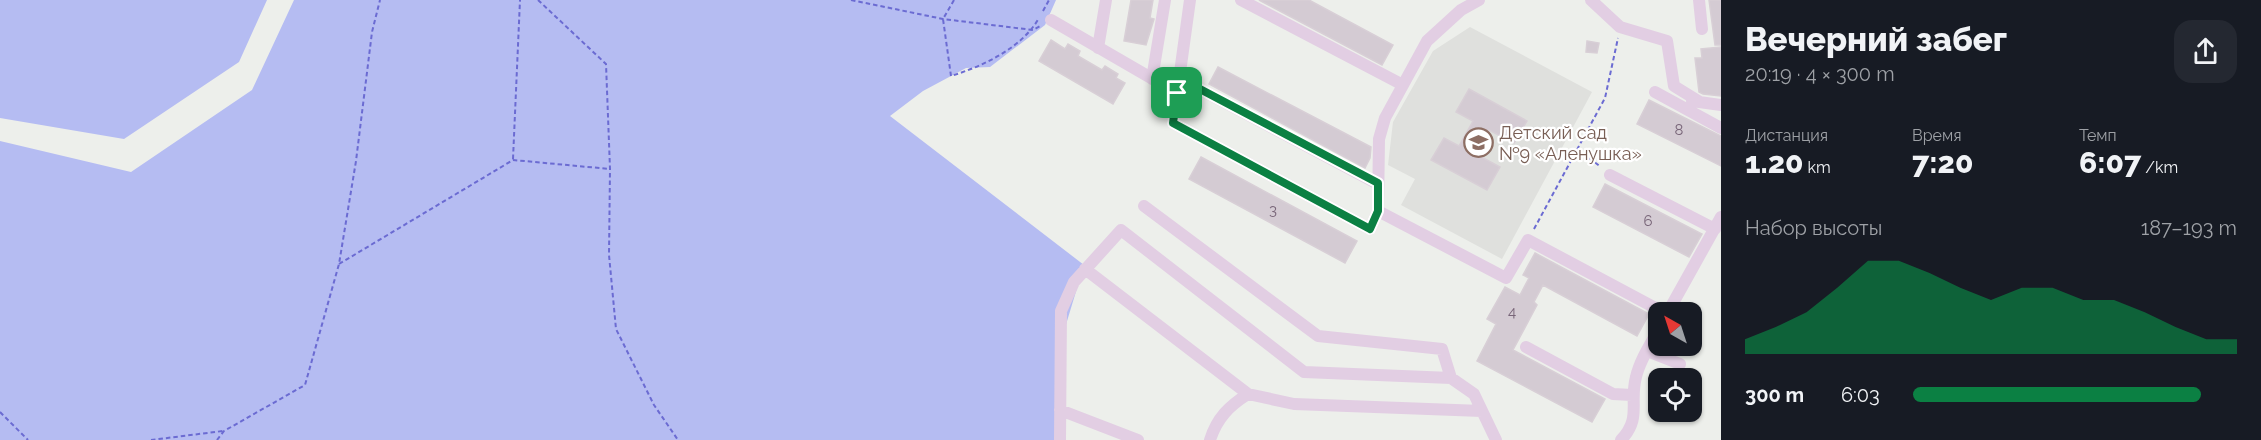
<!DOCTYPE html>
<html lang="ru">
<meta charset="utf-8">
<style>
body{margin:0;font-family:Raleway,sans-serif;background:#242831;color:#f1f3f6;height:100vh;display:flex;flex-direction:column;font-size:22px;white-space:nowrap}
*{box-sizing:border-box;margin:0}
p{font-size:20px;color:#9ea1a6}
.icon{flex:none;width:33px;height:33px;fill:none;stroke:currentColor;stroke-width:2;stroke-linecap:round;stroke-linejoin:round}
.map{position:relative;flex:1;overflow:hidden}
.side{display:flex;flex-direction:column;background:#171b24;width:540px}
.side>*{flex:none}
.needle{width:39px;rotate:321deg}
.buttons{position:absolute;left:1648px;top:302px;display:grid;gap:12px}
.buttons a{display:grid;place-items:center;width:54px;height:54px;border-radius:12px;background:#171b24;box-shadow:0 2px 4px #0004;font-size:30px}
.pin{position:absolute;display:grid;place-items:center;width:51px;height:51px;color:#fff;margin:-26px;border-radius:12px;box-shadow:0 3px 9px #0006}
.round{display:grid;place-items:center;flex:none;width:63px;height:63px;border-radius:18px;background:#242831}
.headline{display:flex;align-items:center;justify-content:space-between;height:102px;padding:0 24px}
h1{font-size:33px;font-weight:800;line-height:45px}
.figures{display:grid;grid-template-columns:repeat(3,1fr);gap:9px;height:102px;padding:6px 24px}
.figures div{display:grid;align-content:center}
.figures b{font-size:30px;font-weight:800}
.figures small{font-size:16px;font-weight:400}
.figures p{font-size:16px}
.chart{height:168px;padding:12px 24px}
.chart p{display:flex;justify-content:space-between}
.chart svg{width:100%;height:108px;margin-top:6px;fill:#0b8043;opacity:.7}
ul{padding:0 24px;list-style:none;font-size:20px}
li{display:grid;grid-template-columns:96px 72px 1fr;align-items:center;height:45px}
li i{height:15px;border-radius:8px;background:#0b8043}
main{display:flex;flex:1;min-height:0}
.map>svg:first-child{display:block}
.education{fill:#dfe0dd}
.green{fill:#b5bcf2}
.building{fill:#d4cbd3;stroke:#d8cfd6;stroke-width:1.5}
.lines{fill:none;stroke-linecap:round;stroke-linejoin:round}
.path{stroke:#6b6bd2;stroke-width:2;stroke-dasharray:4.5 3;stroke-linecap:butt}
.minor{stroke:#e2cee3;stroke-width:12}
.route-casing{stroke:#fff;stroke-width:12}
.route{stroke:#0b8043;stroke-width:8}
.labels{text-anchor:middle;stroke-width:4.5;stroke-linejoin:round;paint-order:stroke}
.number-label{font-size:15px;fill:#786578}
.education-label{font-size:18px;fill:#785e54;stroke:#fff;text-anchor:start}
</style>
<main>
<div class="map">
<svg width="1721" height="440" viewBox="0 0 1721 440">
<rect width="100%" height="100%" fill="#edefeb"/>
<!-- education -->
<path class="education" d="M1470 27 1592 92 1502 259 1401 205 1415 179 1388 165 1393 122 1433 51Z"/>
<!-- green -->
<path class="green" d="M0 0H267L239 62 124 139 0 118Z
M294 0H1056L1045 25 990 67 966 68 923 91 890 116 1084 265 1061 341 1059 440H0V141L131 172 252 90Z"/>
<!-- building -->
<path class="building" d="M1131 0H1153L1150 18 1154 19 1146 45 1124 41Z
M1259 0H1309L1393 45 1382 65Z
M1709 0H1721V45H1715Z
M1051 40 1065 49 1068 44 1080 51 1078 56 1102 70 1105 66 1118 74 1116 78 1125 83 1113 104 1039 61Z
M1587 41 1599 43 1597 53 1586 52Z
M1721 47V96L1703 94 1699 92 1695 58H1702L1701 49Z
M1218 67 1371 147 1370 158 1365 168 1209 84Z
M1469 89 1527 121 1514 143 1489 130 1476 154 1500 167 1487 190 1431 160 1444 138 1459 146 1473 121 1456 112Z
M1649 100 1721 136V166L1637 124Z
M1201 157 1357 241 1345 263 1189 179Z
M1605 184 1702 234 1689 257 1593 207Z
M1535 253 1649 314 1637 336 1543 285 1534 302 1537 305 1513 350 1605 399 1592 422 1477 361 1496 324 1487 319 1505 287 1520 295 1529 278 1523 275Z"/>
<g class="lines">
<!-- path -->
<path class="path" d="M538 0 606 64 610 169 609 255 616 329 654 405 678 440
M851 0 943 19 1033 30 1042 25
M954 0 943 19 951 76C983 66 1022 48 1039 18
M1043 11 1049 0
M1577 149 1601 167
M513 159 520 0
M1534 229 1605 98 1618 38
M339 264 513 160 610 169
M0 412 28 440
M151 440 223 431
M217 440 224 431 305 385 339 264 356 161 372 32 380 0"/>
<!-- minor -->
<path class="minor" d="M1190 0 1173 123 1370 229 1378 211 1506 278 1528 240 1663 312
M1241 0 1403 85
M1591 0 1620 27 1667 41 1674 86 1700 102
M1699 0 1702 29
M1051 20 1177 93
M1098 48 1106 0
M1179 78 1378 184
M1152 79 1165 0
M1655 92 1721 128
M1692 101 1721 105
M1610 175 1715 229
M1144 206 1318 336 1442 349 1451 378 1474 394 1496 440
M1378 211 1379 139 1385 118 1427 41 1461 10 1479 0
M1085 269 1248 394 1294 404 1482 411
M1668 312 1721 217
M1526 347 1613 394 1632 395
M1647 351 1680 364
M1060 410 1138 440
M1060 440 1061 311 1074 282 1121 230 1304 372 1451 378
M1210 440C1217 418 1229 406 1248 394
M1621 440C1642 418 1629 403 1636 377 1640 360 1650 345 1659 329"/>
</g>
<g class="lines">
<defs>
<path id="route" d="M1179 78 1378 183V211L1370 229 1173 123Z"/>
</defs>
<!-- route casing -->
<use href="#route" class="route-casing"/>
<!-- route -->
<use href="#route" class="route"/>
</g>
<!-- icons -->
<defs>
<symbol id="school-ring" viewBox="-11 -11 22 22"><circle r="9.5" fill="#fff" stroke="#8d6e63" stroke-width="1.5"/><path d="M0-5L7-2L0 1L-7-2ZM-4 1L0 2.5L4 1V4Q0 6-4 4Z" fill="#8d6e63"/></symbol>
</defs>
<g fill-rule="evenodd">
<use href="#school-ring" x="1462" y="126" width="33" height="33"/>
</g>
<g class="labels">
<!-- number labels -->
<g class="number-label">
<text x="1679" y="135">8</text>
<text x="1273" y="215">3</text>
<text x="1648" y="226">6</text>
<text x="1512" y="317">4</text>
</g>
<!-- education labels -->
<g class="education-label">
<text x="1499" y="139">Детский сад<tspan x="1499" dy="21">№9 «Аленушка»</tspan></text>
</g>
</g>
</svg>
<div class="buttons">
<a><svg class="needle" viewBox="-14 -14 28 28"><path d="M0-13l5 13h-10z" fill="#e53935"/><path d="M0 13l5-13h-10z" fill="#9ea1a6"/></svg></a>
<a><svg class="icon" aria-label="locate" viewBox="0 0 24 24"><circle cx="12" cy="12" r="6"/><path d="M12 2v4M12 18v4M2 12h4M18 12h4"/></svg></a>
</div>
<div class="pin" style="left:1177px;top:93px;background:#1e9e55"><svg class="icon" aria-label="arrive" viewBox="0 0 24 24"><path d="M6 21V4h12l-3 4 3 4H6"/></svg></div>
</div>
<section class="side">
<div class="headline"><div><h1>Вечерний забег</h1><p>20:19 · 4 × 300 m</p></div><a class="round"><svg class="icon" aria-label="share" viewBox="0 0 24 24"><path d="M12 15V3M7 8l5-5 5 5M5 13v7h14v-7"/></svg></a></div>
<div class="figures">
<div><p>Дистанция</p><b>1.20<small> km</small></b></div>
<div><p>Время</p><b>7:20</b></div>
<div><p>Темп</p><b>6:07<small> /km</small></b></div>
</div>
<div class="chart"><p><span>Набор высоты</span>187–193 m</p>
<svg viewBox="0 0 160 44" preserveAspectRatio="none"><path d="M0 44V38L10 33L20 27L30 17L40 6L50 6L60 11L70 17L80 22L90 17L100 17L110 22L120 22L130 27L140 33L150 38L160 38V44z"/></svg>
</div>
<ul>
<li><b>300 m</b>6:03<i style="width:89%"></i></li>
</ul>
</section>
</main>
